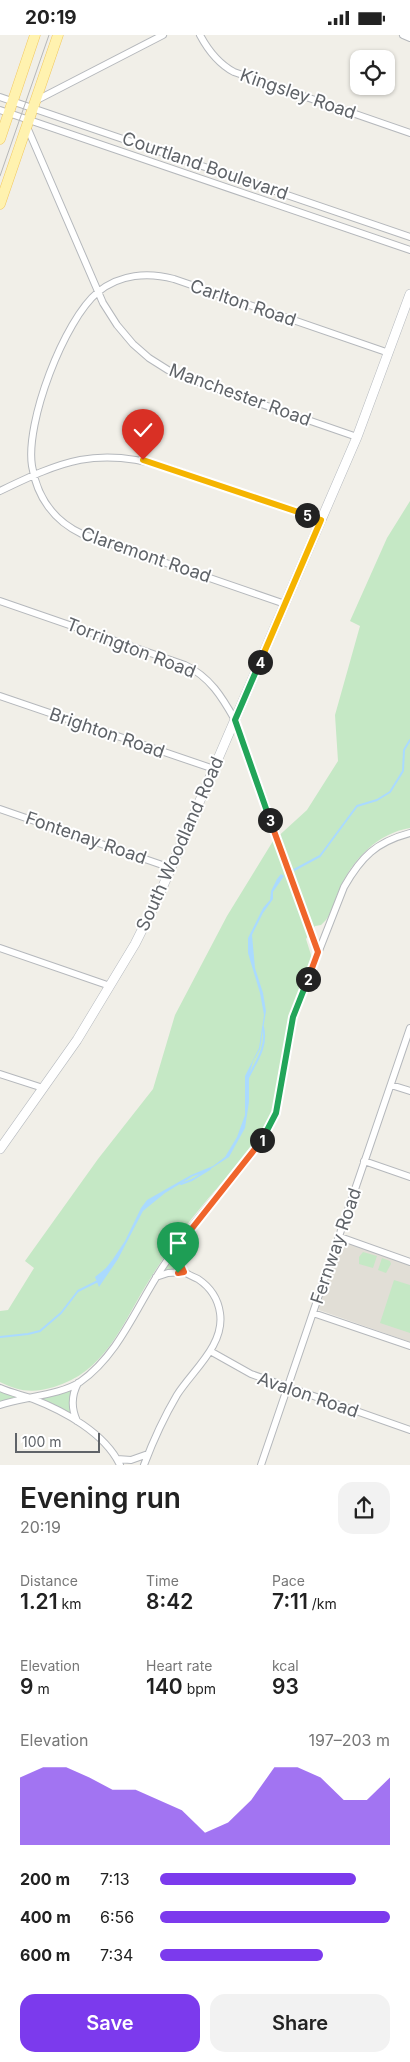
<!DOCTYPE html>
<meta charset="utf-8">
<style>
body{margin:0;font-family:Inter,sans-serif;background:#f2f2f2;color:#222;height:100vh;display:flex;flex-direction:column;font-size:19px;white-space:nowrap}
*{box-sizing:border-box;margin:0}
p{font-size:16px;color:#767676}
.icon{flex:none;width:28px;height:28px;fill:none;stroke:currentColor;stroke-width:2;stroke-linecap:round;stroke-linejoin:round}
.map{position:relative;height:1430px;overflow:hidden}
.side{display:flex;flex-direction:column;background:#fff;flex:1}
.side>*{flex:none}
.buttons{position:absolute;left:350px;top:15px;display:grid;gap:10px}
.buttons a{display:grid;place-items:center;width:45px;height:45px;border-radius:10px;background:#fff;box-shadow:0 1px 4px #0004;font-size:25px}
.scale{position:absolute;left:15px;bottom:12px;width:85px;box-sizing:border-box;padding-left:5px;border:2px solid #5f6368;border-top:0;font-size:14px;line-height:18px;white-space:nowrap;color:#5f6368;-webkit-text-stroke:4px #fff;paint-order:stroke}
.pin{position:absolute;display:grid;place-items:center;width:42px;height:42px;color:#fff;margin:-51px -21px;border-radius:50% 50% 50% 0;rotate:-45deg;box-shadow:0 0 5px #0007}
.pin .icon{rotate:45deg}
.km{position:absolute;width:25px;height:25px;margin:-12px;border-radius:50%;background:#222;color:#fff;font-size:14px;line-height:25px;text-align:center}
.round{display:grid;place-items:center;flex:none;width:52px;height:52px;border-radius:15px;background:#f2f2f2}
.head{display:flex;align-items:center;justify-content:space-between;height:85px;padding:0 20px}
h1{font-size:28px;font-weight:600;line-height:38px}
.figures{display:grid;grid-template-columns:repeat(3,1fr);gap:8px;height:85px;padding:5px 20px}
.figures div{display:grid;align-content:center}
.figures b{font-size:21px;font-weight:600}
.figures small{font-size:14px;font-weight:400}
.figures p{font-size:14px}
.chart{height:140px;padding:10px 20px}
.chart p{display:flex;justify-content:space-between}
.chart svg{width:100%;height:90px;margin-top:5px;fill:#7c3aed;opacity:.7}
.action{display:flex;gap:10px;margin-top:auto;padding:10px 20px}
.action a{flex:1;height:58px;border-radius:15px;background:#7c3aed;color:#fff;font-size:20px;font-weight:600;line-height:58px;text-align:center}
.action a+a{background:#f2f2f2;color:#222}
ul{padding:0 20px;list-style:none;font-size:16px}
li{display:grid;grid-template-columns:80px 60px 1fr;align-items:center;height:38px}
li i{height:12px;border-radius:6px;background:#7c3aed}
.status{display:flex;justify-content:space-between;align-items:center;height:35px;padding:0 25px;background:#fff;direction:ltr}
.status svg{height:14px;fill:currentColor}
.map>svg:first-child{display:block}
.education{fill:#e1ded6}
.green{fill:#c5e8c5}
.water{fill:#aadaff}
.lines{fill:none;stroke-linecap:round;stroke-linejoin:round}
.stream{stroke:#aadaff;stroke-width:2}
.street-casing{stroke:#b5b8bc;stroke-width:8}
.secondary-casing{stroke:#b6babf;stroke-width:10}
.primary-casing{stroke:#f2c960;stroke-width:11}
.street{stroke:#fff;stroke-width:6}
.secondary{stroke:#fff;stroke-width:9}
.primary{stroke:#fff2af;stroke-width:10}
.tram{stroke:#b6b7b8;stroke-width:1}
.split-1-casing{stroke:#fff;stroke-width:10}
.split-2-casing{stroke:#fff;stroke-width:10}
.split-3-casing{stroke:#fff;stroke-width:10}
.split-4-casing{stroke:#fff;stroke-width:10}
.split-5-casing{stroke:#fff;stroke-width:10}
.split-6-casing{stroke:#fff;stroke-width:10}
.split-1{stroke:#f0652b;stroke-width:6}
.split-2{stroke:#22a559;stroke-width:6}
.split-3{stroke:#f0652b;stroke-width:6}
.split-4{stroke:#22a559;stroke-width:6}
.split-5{stroke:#f5b400;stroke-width:6}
.split-6{stroke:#f5b400;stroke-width:6}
.labels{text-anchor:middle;stroke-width:4;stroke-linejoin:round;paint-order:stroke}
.street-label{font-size:18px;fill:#5f6368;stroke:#fff}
</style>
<div class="status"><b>20:19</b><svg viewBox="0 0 49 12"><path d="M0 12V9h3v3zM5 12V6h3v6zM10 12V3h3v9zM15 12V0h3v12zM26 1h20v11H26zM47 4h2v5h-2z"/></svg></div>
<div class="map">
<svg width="410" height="1430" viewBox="0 0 410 1430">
<rect width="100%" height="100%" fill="#f1efe8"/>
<!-- education -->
<path class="education" d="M341 1207H344L410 1229V1307L319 1275 318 1272Z"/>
<!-- green -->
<path class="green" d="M410 466V793C378 798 353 824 340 853 335 863 333 875 326 885L321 890 315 891 306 904 312 923 311 929C300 956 289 982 284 1011 279 1036 280 1066 268 1089 264 1096 258 1103 253 1110 231 1139 205 1165 183 1195 170 1213 157 1232 145 1252 121 1292 104 1337 54 1352 34 1358 19 1357 0 1347V1276L8 1275 34 1233 25 1226 98 1124 153 1054 175 980 227 881 273 806 307 775 338 726 335 680 360 591 350 586 387 503Z
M177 1211 184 1237 161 1240Z
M363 1217 377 1221 373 1233 359 1229V1222Z
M382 1223 390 1226 391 1229 386 1238 378 1235Z
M394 1245 410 1250V1298L380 1288Z
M78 1348 74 1357 77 1386 32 1363 0 1370V1353L32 1363Z"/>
<!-- water -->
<path class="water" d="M281 839 284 841 273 857V864L263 878 252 900 255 933 263 958 266 976 260 1014 253 1026 249 1041V1067L245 1093 229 1122 204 1138 193 1141 165 1158 143 1176 118 1224 99 1252 95 1242 106 1233 113 1224 125 1206 141 1173 147 1165 191 1140 213 1131 225 1122 237 1102 245 1080V1041L259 1013 264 980 260 958 248 918V903L263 873 270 865 271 856 277 844Z"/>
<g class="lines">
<!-- stream -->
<path class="stream" d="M294 835 320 821 357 771 377 765 390 757 403 736 404 715 410 705
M248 1043C256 1027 268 1011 263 992
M181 1149 192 1145 210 1134
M0 1302 28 1299 40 1296 61 1278 78 1256 98 1246"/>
<defs>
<path id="street" d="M200 0C208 15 219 29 234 37L410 98
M403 0 410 3
M0 62 410 202
M35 66 163 0
M0 75 410 215
M27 92 103 268 117 290 133 309 149 323 168 335 195 346 357 402
M0 456C62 426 97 411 166 432L321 485
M0 566 185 630C210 642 222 662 235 685L318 917
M285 569 82 499C54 486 37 462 32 431 25 388 64 285 98 257 120 239 148 237 174 244L389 318
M0 661 214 734
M0 774 171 833
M0 913 110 951
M0 1039 43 1053
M391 1050 410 1056
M364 1126 410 1142
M340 1202 410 1227
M156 1242 168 1238 184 1237
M313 1278 410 1311
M210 1316 251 1339 410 1395
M0 1353C11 1358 22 1360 33 1364 64 1376 105 1398 120 1430
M0 1370C22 1362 61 1360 80 1347 121 1318 138 1267 166 1227 195 1184 231 1145 263 1104L276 1078 293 982 344 852C361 822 376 807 410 798
M77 1386C71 1373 71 1361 78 1348
M117 1424 131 1425 148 1419
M144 1430C153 1406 164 1382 177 1360 192 1336 225 1310 220 1278 218 1264 210 1252 198 1244 194 1242 188 1240 185 1237 179 1231 177 1220 177 1212
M261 1430 410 993"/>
<path id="secondary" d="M0 1114 77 1005 135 909 157 865 357 402 410 259"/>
<path id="primary" d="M0 104 35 0
M0 169 58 0"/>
</defs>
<!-- street casing -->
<use href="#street" class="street-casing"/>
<!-- secondary casing -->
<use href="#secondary" class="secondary-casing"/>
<!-- primary casing -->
<use href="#primary" class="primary-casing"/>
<!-- street -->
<use href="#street" class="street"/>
<!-- secondary -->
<use href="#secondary" class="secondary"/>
<!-- primary -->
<use href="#primary" class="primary"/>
<!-- tram -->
<path class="tram" d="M0 141 49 0"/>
</g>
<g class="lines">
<defs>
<path id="split-1" d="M178 1238 184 1237 179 1226 178 1211 262 1105"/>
<path id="split-2" d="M262 1105 276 1078 293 982 308 944"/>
<path id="split-3" d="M270 785 318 917 308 944"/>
<path id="split-4" d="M260 627 235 685 270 785"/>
<path id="split-5" d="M260 627 321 485 307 480"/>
<path id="split-6" d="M143 425 307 480"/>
</defs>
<!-- split-1 casing -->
<use href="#split-1" class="split-1-casing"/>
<!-- split-2 casing -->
<use href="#split-2" class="split-2-casing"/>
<!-- split-3 casing -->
<use href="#split-3" class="split-3-casing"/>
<!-- split-4 casing -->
<use href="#split-4" class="split-4-casing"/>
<!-- split-5 casing -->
<use href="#split-5" class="split-5-casing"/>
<!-- split-6 casing -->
<use href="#split-6" class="split-6-casing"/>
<!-- split-1 -->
<use href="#split-1" class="split-1"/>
<!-- split-2 -->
<use href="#split-2" class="split-2"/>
<!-- split-3 -->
<use href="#split-3" class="split-3"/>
<!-- split-4 -->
<use href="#split-4" class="split-4"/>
<!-- split-5 -->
<use href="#split-5" class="split-5"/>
<!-- split-6 -->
<use href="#split-6" class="split-6"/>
</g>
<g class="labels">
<!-- street labels -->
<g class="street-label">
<text transform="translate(298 59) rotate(19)" y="6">Kingsley Road</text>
<text transform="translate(205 131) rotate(19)" y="6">Courtland Boulevard</text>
<text transform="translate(243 268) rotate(19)" y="6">Carlton Road</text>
<text transform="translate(240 360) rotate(20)" y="6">Manchester Road</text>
<text transform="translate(146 520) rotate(19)" y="6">Claremont Road</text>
<text transform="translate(131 613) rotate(21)" y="6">Torrington Road</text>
<text transform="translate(107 698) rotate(19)" y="6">Brighton Road</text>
<text transform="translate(86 803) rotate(19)" y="6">Fontenay Road</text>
<text transform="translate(180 809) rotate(-66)" y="6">South Woodland Road</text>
<text transform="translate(336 1211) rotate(-71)" y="6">Fernway Road</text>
<text transform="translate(308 1360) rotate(19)" y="6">Avalon Road</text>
</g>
</g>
</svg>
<div class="buttons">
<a><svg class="icon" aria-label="locate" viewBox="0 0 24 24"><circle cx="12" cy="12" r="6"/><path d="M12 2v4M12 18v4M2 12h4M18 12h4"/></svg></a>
</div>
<div class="scale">100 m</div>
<div class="pin" style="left:178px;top:1238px;background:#1e9e55"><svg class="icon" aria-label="arrive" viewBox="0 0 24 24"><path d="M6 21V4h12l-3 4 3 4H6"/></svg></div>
<div class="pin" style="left:143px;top:425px;background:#d93025"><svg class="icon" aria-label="check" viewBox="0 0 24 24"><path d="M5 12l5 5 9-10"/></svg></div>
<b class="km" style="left:262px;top:1105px">1</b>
<b class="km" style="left:308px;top:944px">2</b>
<b class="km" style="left:270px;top:785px">3</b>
<b class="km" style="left:260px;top:627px">4</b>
<b class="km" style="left:307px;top:480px">5</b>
</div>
<section class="side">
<div class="head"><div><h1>Evening run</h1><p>20:19</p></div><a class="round"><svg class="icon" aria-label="share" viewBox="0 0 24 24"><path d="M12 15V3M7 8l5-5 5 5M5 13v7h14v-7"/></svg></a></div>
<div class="figures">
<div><p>Distance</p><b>1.21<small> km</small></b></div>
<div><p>Time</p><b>8:42</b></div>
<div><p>Pace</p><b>7:11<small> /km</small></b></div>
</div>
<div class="figures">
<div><p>Elevation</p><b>9<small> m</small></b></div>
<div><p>Heart rate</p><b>140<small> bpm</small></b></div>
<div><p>kcal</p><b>93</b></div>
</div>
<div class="chart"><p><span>Elevation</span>197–203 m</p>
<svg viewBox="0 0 160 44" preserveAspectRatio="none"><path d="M0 44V11L10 6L20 6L30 11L40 17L50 17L60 22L70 27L80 38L90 33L100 22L110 6L120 6L130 11L140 22L150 22L160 11V44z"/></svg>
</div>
<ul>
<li><b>200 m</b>7:13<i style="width:85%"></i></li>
<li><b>400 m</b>6:56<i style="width:100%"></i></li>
<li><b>600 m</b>7:34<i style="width:71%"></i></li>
</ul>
<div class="action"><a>Save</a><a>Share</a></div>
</section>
